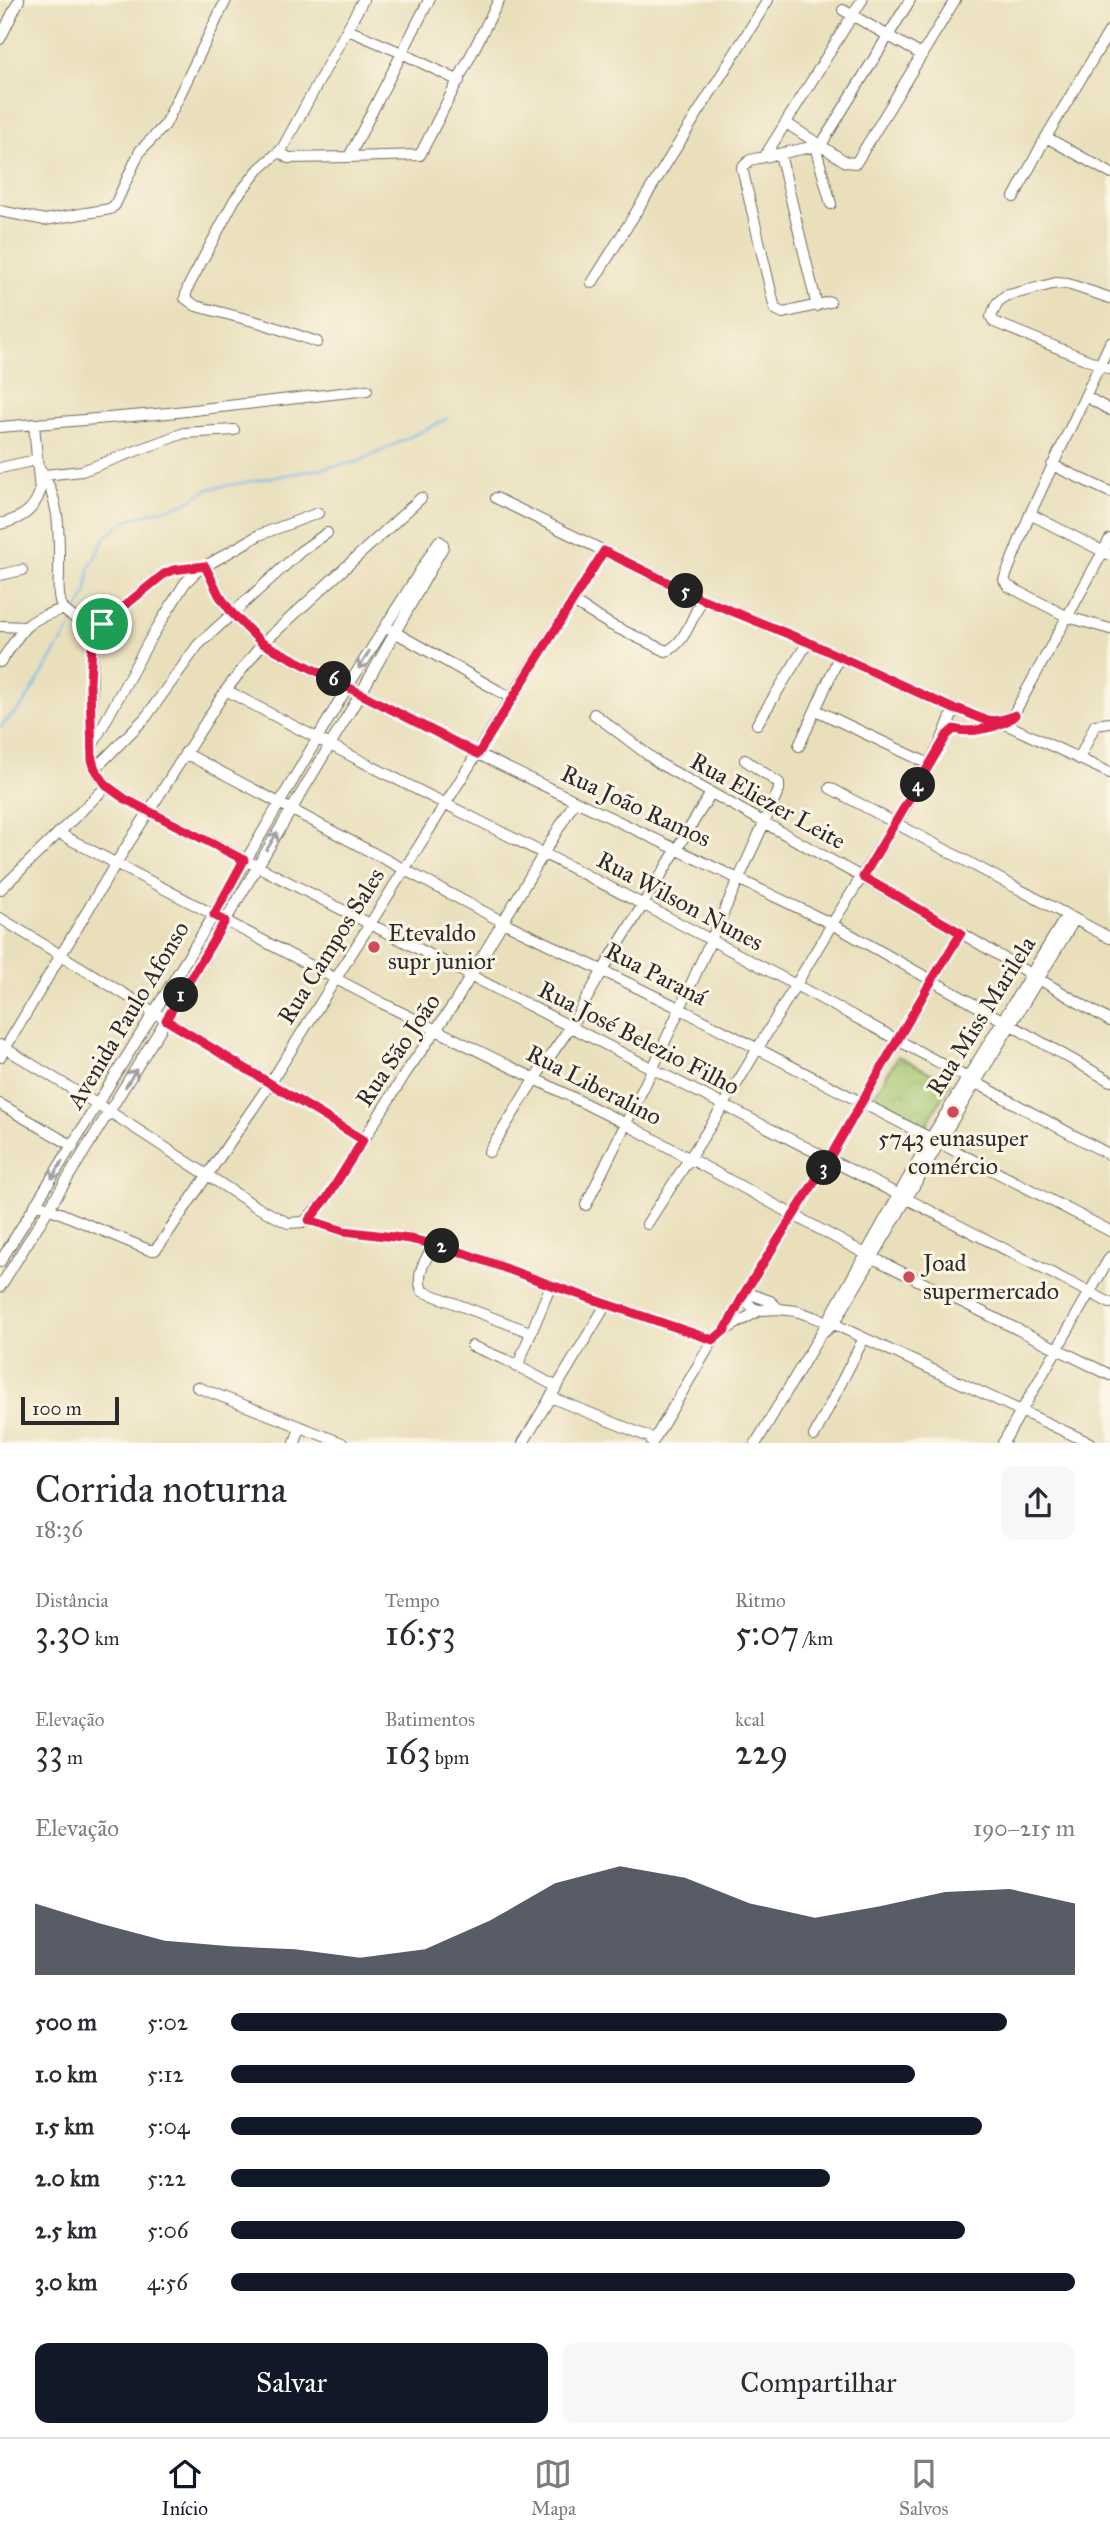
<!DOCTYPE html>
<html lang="pt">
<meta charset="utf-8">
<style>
body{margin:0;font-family:"IM FELL Great Primer",serif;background:#f7f7f7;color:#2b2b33;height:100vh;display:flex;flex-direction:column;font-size:26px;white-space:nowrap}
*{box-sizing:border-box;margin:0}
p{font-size:23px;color:#7c7c81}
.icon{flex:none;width:38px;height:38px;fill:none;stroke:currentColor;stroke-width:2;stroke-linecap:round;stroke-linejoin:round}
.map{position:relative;height:1443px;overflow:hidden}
.details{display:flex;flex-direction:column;background:#fff;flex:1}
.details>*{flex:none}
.scale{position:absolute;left:21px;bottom:18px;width:98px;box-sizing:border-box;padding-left:7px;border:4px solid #2b2b2b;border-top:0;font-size:19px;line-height:24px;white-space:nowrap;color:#2b2b2b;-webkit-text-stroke:5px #fcf5e5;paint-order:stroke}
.pin{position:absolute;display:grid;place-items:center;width:60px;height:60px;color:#fff;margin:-30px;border:4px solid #fff;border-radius:50%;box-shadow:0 2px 7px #0007}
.km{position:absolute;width:35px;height:35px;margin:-18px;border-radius:50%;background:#222;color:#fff;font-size:19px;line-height:35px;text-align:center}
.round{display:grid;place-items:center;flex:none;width:74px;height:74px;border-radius:14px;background:#f7f7f7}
.summary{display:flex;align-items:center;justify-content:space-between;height:119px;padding:0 35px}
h1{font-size:38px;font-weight:600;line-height:52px}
.metrics{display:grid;grid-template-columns:repeat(3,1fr);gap:10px;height:119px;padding:7px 35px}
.metrics div{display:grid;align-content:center}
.metrics b{font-size:35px;font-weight:600}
.metrics small{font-size:19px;font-weight:400}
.metrics p{font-size:19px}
.chart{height:196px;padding:14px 35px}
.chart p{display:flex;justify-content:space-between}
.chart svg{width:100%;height:126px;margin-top:7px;fill:#111827;opacity:.7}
.primary-button{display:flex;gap:14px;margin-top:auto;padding:14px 35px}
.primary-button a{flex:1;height:80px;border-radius:14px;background:#111827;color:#fff;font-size:28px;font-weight:600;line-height:80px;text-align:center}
.primary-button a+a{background:#f7f7f7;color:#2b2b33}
ul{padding:0 35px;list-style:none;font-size:23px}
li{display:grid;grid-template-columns:112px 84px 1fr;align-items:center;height:52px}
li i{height:18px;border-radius:9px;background:#111827}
.tabs{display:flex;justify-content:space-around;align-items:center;height:98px;border-top:2px solid #e1e1e2;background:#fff;font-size:19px;color:#7c7c81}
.tabs a{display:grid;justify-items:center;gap:4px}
.tabs .selected{color:#111827}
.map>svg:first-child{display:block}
.park{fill:url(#park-crowns);stroke:#68794e;stroke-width:2}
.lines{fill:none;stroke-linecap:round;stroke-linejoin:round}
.stream{stroke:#73b9ea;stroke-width:2}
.minor-casing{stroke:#6e6a5d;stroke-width:12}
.minor{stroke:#fff;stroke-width:10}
.oneway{stroke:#a0a0a0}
.route-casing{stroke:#fff;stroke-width:14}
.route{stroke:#e11d48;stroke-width:9}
.poi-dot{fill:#d1495b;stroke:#fcf5e5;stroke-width:2.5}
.labels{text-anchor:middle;stroke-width:6;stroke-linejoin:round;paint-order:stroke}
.street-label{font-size:24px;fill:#2b2b2b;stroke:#fcf5e5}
.poi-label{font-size:24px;fill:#2b2b2b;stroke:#fcf5e5;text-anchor:start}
</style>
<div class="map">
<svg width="1110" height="1443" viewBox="0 0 1110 1443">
<defs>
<pattern id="park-crowns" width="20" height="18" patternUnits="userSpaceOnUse" patternTransform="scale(1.75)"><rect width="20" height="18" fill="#a4c770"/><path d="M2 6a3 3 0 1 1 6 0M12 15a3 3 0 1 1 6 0" fill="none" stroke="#8dab61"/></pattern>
</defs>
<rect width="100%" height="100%" fill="#fcf5e5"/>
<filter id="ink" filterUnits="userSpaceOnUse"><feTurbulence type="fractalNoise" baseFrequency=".0143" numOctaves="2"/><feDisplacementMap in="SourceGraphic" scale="14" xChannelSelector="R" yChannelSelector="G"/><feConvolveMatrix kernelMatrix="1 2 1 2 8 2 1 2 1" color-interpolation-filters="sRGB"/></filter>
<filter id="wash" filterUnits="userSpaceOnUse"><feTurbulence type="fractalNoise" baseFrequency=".00686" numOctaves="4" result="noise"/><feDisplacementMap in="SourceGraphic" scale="28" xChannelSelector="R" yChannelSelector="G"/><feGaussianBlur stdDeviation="1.57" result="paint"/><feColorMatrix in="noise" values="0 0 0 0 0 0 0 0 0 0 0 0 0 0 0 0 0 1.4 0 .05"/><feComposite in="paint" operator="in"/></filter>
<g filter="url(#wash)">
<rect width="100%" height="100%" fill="#e9dfbb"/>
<!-- park -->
<path class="park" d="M898 1056 950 1083 924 1130 870 1102Z"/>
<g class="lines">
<!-- stream -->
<path class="stream" d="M78 610 87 592 89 569 105 537 129 519 184 504 208 489 358 462 447 419
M0 727 23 705 71 627"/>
</g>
</g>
<g filter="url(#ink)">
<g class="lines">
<defs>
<path id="minor" d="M843 10 922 55
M348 30 402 53 459 81
M0 39 19 0
M786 123 846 162 856 163 955 0
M1046 137 1110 173
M815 146 831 204
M282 149 283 154 288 158 349 157 429 0
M780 154 817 306
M765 156 862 0
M349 157 420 155 499 0
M1014 197 1046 137 1110 30
M0 211 45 220 110 209 115 205 140 151 165 125 226 0
M592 283 768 0
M1110 298 1068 284 1056 283 1005 296 997 303 991 317 994 322 1110 369
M830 302 783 313 775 309 742 168 750 160 821 145 910 0
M317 342 265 324 196 306 185 298 188 287 235 199 259 169 282 149 363 0
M1110 343 1030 514 1004 580 1008 586 1068 617 1110 629
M1085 396 1110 410
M0 427 168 413 367 390
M1052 465 1110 492
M38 466C61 499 59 532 59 571 59 581 57 594 61 604 66 617 89 626 102 624L164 574 173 570 205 566 219 595 232 613 262 644 478 754 832 924 1110 1081
M0 468 36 460
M44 475 82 471 184 433 234 430
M496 498 702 599 808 642 956 710
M1030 514 1110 555
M0 524C20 519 33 512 40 492L34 424
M0 575 22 570
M573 602 611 625 666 651C684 646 693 615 702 599
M0 626 25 627
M93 626 91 715 92 754 95 769
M391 630 511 698
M0 662C8 653 20 631 27 626 37 617 51 613 63 609
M226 690C362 764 502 831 640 903 798 984 953 1071 1110 1155
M816 710 929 764
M594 714 660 764 961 933 1110 1021
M1011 719 1110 539
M1001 722 1110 773
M757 724 808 642
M945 738 954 728C966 733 985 729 997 724
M92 746 149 641 185 583 197 571 259 535 318 513
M799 746 839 657
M185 753 503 922 679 1008 1110 1231
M1079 759 1095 725 1110 723
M107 786 95 769 146 717 198 645 301 551 327 533
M830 788 1110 938
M58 833 382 1003 626 1124 871 1257 1110 1375
M0 890 107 786 126 799 1110 1303
M0 918 363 1140
M0 1045 110 1112 255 1206 288 1223 304 1222 327 1198 405 1074 454 1004 575 801
M0 1057 116 863 226 690 262 644 421 498
M0 1104 73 1146
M489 1152 535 1078 571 1026 603 970 711 793
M36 1203 149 1250H155L161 1243 271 1082 604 551
M586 1205 653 1068 779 790V783L745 760
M309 1220 344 1231 409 1239 450 1248 551 1285 713 1340
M647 1224 724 1105 832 924 908 803 940 744 952 714 959 709C982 719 991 726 1015 715
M435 1244C426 1258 415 1274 422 1291L530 1332
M0 1262 214 915 348 686 439 541
M0 1287 166 1020 361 693 443 547V544L439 541
M745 1292 770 1301 779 1309
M742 1297 753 1308 760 1310 779 1309 796 1311 834 1324 1090 1443
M725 1330 760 1310
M823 1333 834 1324 939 1143 1075 919
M472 1346 506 1360 555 1386
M517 1367 551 1285
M197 1387 342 1443
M550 1397 654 1439
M814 1436 864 1338
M295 1443 300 1427
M523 1443 607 1303
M652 1443 713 1340 725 1330 745 1292 829 1159 932 980 961 933
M756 1443 820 1335 930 1139 1067 915
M1003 1443 1110 1257"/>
</defs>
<!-- minor casing -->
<use href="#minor" class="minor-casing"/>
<!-- minor -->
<use href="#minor" class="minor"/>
</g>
<!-- one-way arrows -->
<defs><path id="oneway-shaft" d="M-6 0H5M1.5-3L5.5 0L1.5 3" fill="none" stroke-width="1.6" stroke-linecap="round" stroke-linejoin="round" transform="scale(1.75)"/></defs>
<g class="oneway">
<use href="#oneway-shaft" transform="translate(364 660) rotate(121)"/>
<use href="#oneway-shaft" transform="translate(272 841) rotate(-59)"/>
<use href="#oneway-shaft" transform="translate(131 1078) rotate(-59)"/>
<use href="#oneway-shaft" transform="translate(57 1170) rotate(122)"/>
</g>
</g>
<g class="lines" filter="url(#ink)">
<defs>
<path id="route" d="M604 551 702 599 808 642 956 710 959 709C982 719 991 726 1015 715 1004 727 969 734 954 729L947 735 863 877 961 933 932 980 829 1159 745 1292 725 1330 713 1340 551 1285 450 1248 410 1239 344 1231 309 1220 327 1198 363 1140 166 1020 225 921 214 915 244 860 125 799 107 786 95 769 92 760 90 683 93 626 102 624 164 574 173 570 205 566 219 595 232 613 262 643 478 754Z"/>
</defs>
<!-- route casing -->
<use href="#route" class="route-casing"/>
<!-- route -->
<use href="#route" class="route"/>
</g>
<!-- markers -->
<g class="poi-dot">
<circle cx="374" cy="947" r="7"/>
<circle cx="953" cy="1112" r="7"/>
<circle cx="909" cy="1277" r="7"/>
</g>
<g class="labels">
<!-- street labels -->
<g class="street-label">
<text transform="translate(768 801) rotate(29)" y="8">Rua Eliezer Leite</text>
<text transform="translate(636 806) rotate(25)" y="8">Rua João Ramos</text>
<text transform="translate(680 901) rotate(28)" y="8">Rua Wilson Nunes</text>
<text transform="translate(331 946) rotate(-58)" y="8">Rua Campos Sales</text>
<text transform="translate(656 974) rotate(27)" y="8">Rua Paraná</text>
<text transform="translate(128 1015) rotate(-59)" y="8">Avenida Paulo Afonso</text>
<text transform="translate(981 1016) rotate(-58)" y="8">Rua Miss Marilela</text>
<text transform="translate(639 1038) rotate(27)" y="8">Rua José Belezio Filho</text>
<text transform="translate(398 1050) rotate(-56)" y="8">Rua São João</text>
<text transform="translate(594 1085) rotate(27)" y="8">Rua Liberalino</text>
</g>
<!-- poi labels -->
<g class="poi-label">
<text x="388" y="941">Etevaldo<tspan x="388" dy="28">supr junior</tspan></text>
<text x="953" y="1146" text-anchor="middle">5743 eunasuper<tspan x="953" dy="28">comércio</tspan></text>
<text x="923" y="1271">Joad<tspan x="923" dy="28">supermercado</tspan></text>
</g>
</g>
</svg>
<div class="scale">100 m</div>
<div class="pin" style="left:102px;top:624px;background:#1e9e55"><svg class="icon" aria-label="arrive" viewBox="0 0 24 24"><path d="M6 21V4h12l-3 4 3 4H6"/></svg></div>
<b class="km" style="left:181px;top:995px">1</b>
<b class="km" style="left:442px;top:1246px">2</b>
<b class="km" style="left:824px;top:1168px">3</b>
<b class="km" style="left:918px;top:785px">4</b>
<b class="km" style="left:686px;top:591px">5</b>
<b class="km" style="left:334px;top:679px">6</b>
</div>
<section class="details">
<div class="summary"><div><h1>Corrida noturna</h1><p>18:36</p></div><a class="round"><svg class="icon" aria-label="share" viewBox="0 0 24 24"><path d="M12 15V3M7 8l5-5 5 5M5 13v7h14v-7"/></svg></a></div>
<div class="metrics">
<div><p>Distância</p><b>3.30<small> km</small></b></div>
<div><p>Tempo</p><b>16:53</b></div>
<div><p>Ritmo</p><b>5:07<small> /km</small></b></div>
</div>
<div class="metrics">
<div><p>Elevação</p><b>33<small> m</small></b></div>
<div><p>Batimentos</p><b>163<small> bpm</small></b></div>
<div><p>kcal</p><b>229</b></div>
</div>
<div class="chart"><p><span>Elevação</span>190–215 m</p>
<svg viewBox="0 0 160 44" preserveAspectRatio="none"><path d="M0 44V19L10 26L20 32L30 34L40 35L50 38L60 35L70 25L80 12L90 6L100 10L110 19L120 24L130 20L140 15L150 14L160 19V44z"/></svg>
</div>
<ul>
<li><b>500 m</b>5:02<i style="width:92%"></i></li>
<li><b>1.0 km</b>5:12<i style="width:81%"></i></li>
<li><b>1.5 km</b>5:04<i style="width:89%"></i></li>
<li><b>2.0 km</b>5:22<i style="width:71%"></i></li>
<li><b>2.5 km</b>5:06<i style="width:87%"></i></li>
<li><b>3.0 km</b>4:56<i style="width:100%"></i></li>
</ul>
<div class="primary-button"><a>Salvar</a><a>Compartilhar</a></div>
</section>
<nav class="tabs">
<a class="selected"><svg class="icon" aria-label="home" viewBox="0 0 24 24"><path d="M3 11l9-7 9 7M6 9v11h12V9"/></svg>Início</a>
<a><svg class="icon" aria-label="map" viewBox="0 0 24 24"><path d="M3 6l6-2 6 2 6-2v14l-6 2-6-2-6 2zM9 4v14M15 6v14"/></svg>Mapa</a>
<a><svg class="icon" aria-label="saved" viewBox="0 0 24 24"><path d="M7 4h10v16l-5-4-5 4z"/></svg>Salvos</a>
</nav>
